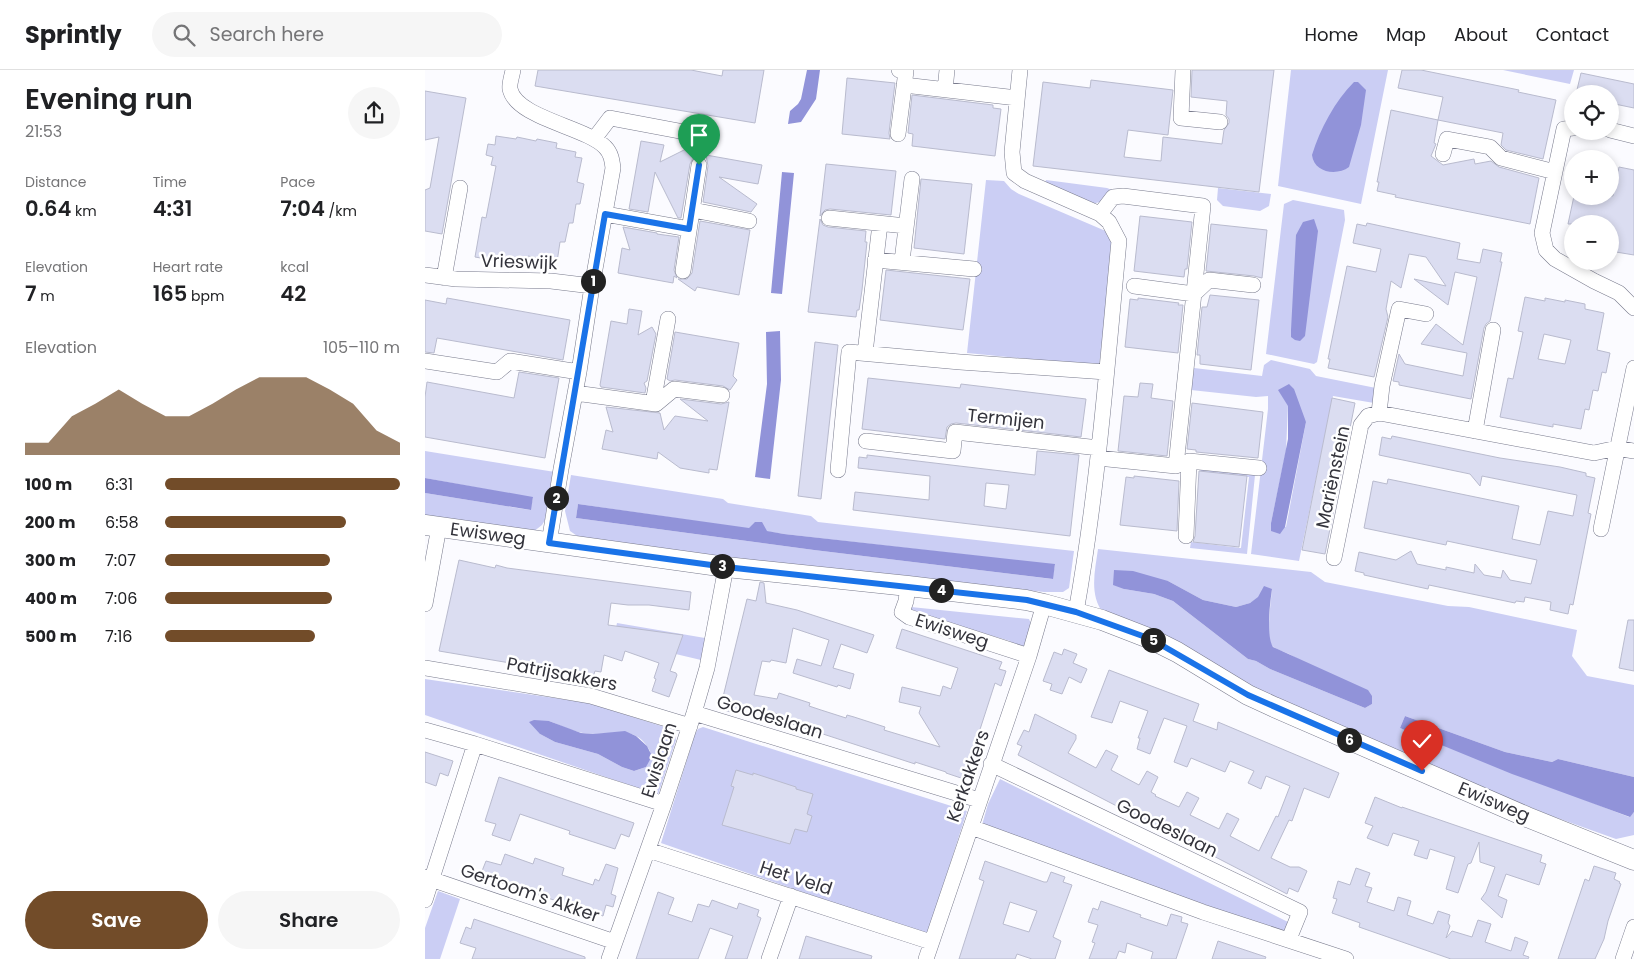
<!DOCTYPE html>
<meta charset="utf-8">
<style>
body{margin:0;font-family:Poppins,sans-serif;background:#f6f6f6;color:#202124;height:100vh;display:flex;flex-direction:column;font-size:19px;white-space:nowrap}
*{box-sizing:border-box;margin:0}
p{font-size:16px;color:#757577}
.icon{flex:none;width:28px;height:28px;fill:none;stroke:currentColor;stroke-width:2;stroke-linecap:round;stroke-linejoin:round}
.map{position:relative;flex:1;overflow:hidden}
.drawer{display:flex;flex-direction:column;background:#fff;width:425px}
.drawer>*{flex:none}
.controls{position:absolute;left:1139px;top:15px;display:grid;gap:10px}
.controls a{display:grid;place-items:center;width:55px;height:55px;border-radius:50%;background:#fff;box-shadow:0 2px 8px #0003;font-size:25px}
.pin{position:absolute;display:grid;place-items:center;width:42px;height:42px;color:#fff;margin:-51px -21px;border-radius:50% 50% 50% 0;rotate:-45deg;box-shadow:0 0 5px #0007}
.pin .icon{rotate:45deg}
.km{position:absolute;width:25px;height:25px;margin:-12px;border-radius:50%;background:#222;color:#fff;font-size:14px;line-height:25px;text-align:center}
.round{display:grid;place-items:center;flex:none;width:52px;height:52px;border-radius:26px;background:#f6f6f6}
.headline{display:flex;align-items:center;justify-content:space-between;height:85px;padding:0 25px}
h1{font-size:28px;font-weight:600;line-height:38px}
.metrics{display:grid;grid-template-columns:repeat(3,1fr);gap:8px;height:85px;padding:5px 25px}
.metrics div{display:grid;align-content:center}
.metrics b{font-size:21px;font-weight:600}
.metrics small{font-size:14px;font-weight:400}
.metrics p{font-size:14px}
.chart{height:140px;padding:10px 25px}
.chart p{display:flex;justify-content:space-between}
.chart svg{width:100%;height:90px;margin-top:5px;fill:#724c29;opacity:.7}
.cta{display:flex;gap:10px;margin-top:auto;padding:10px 25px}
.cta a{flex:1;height:58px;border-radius:30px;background:#724c29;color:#fff;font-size:20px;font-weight:600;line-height:58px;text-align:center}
.cta a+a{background:#f6f6f6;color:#202124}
ul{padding:0 25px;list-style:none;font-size:16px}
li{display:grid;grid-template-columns:80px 60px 1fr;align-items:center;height:38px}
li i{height:12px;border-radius:6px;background:#724c29}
header{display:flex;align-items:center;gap:30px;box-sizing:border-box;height:70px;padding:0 25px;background:#fff;border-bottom:1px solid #e0e0e0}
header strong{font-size:24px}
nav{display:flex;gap:28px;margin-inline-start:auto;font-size:18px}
.search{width:350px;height:45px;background:#f6f6f6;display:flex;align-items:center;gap:12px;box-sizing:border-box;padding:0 18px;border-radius:28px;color:#757577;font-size:19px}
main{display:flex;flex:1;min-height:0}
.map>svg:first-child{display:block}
.green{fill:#cbcef4;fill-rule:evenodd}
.water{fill:#9193d9}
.building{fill:#dbddf1;stroke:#b9bbce;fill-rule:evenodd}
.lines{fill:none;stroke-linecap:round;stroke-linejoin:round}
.minor-casing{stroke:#797b8d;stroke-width:16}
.tertiary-casing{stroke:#797b8d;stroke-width:21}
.minor{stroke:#fff;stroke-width:15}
.tertiary{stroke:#fff;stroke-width:20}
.route-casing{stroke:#fff;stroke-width:10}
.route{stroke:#1a73e8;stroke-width:6}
.labels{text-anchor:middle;stroke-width:5;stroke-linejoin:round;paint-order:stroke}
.street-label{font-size:18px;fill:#33333b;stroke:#fff}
</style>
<header>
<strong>Sprintly</strong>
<div class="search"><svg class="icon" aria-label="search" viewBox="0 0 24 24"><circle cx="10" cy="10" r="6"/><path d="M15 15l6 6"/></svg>Search here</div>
<nav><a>Home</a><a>Map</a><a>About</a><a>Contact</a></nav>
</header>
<main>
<section class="drawer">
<div class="headline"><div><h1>Evening run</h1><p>21:53</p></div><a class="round"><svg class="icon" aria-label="share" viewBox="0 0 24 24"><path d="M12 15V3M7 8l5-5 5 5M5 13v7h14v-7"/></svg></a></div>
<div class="metrics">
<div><p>Distance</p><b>0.64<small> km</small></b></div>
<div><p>Time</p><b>4:31</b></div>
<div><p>Pace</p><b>7:04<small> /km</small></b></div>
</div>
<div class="metrics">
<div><p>Elevation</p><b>7<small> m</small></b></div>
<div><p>Heart rate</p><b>165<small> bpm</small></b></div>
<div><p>kcal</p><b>42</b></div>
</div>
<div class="chart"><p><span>Elevation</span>105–110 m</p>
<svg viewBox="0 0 160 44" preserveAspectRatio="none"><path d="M0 44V38L10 38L20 25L30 19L40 12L50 19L60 25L70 25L80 19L90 12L100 6L110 6L120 6L130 12L140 19L150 32L160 38V44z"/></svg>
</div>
<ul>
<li><b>100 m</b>6:31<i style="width:100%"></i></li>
<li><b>200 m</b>6:58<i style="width:77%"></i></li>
<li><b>300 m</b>7:07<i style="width:70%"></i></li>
<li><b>400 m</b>7:06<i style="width:71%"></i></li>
<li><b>500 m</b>7:16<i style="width:64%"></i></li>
</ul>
<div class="cta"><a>Save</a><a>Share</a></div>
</section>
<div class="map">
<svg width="1209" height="889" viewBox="0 0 1209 889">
<rect width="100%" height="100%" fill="#fbfbff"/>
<!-- green -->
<path class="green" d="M866 0H963L936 134 853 116Z
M1078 0H1149L1145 14Z
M561 110 579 111 586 119 594 124 690 165 674 296 542 283Z
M621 110 682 118 687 120 679 131 667 134 620 115Z
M793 118 846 124 844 136 835 141 798 136 792 130Z
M868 130 919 140 920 150 892 292 889 294 841 284 859 134Z
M846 290 885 299 891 306 951 318 949 333 908 326 874 491 826 484 843 339V326L831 327 766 320 769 298 837 306 839 295ZM863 336 881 352 861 457 846 453 861 381Z
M0 381 130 402 120 450 117 455 108 462 0 449V423L105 440 108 428 0 408Z
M777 399 830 405 822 484 765 478 766 472 816 478 824 407 774 402Z
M146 405 298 429 303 433 386 446 393 452 649 481 644 518 638 522H619L300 487 158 470 145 461 140 441ZM153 434 359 464 630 495 627 509 389 480 151 448Z
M673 479 886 502 900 512 1023 536 1044 537 1152 560 1147 586 1162 606 1209 615V707L1133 689 1127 692 1080 682 980 646 975 658 1204 747 1209 742V765L1191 769 1124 745 1018 701 844 627 678 543C664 524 670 501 673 479ZM743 511 778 530 811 537 825 533 847 519C846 530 842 561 845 572 847 579 858 581 864 584 892 599 919 618 947 634L940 638 845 599 831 591 823 589 748 531 729 524 699 519Z
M486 537 604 549 607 556 601 577 591 578 585 571 486 542Z
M192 553 280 568 276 590 221 577 188 571Z
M0 609 164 633 249 660 251 670 233 725 0 645ZM124 651C135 655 146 661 158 663 184 668 209 651 225 681L221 697 209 701 197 697 173 684 130 672 115 664Z
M278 657 542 741 503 863 498 864 236 773 270 664 273 659Z
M575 709 863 852 860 861 792 839 557 755 563 734Z
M13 821 35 829 15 889H0V858Z"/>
<!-- water -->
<path class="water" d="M382 0H395L391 29 376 52 363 54 365 41 373 34 376 29Z
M929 12H933L941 20 936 55 924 97C912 106 889 103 887 85 895 59 910 31 929 12Z
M357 102 369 103 357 224 346 223Z
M889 149 893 161 880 266 875 271 870 270 866 267V260L871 165 878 152Z
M355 261 356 310 345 409 330 407 342 314 341 262Z
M864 314 869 319 881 352 860 457 855 464 846 461V453L863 369V336L853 320Z
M0 408 108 427 106 440 0 423Z
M153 434 324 458 330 452H337L342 461 359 464 630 494 628 509 389 480 151 448Z
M689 500 708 501 743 511 778 530 811 537 825 533 833 527 839 516 847 519C845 533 841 566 848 577L943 620 947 626V634L940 638 845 599 831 591 823 589 748 531 729 524 699 519 688 515Z
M980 646 1080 682 1127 692 1133 689 1209 707V742L1205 747 1087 704 975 658Z
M109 650 124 651 156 663 168 664 200 661 211 666 222 676 227 686 221 697 209 701 197 697 173 684 130 672 115 664 104 652Z"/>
<!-- building -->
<path class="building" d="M113 0H266L297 6 298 0H339L330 53 110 16Z
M767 0H849L834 122 608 96 618 12 665 18 666 10 748 20 743 65 703 60 699 87 736 91 738 67 797 74 799 60 804 53V49L801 45 802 31 766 27Z
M977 0H996L1094 20 1093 22 1131 30 1118 89 1081 80 1076 75 1078 63 1013 50 1009 73 1011 74 1006 86 1018 95 1049 89 1050 94 1066 91 1074 97 1114 108 1105 154 970 127 971 125 952 121 954 112H952L966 40 1013 50 1018 27 973 18Z
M1156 3 1209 14V38L1185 33V24H1151Z
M422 8 470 13 464 63 465 69 417 64Z
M0 21 41 28 17 164 0 161V120L5 118 14 67 0 70Z
M487 25 568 35V38L576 39 570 86 487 76 488 64 483 63Z
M71 66 91 69 92 67 111 71 112 69 132 73 131 78 151 82 150 87 157 88 152 112 159 114 155 134H151L148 153H144L140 172H135L132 192 103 186V191L79 187V192L50 187 57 147 61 148 71 96 66 95 68 87 61 85 63 74 70 75Z
M216 71 239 75 235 92 263 78 268 88 265 94 256 148H253L230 102 223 142 204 139Z
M281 85 337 95 333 114 294 107 332 134 326 142 278 132 283 96Z
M401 94 471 101 466 145 405 139 400 140 395 146Z
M1194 97 1209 100V185L1185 181V154H1143L1149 126H1188Z
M496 109 547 114 539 184 489 178Z
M715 146 767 152 762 199H760L759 207 709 201Z
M395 149 398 155 403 157 441 161 440 172H442L437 220 434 240H432L431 247 383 242Z
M275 151 325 160 314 225 272 217 270 221 253 209H262L267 203Z
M942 153 1035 173 1032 189 1055 193 1058 179 1077 183 1075 192H1077L1065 251 1061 254 1059 258 1046 329 974 315V312L968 311 974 284 980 294 1038 306 1042 283 996 274 1011 254 1038 275 1052 207 1030 202 1023 235 989 209 1021 216 1001 187 984 184 976 218 966 211 961 239 963 247 949 307 903 298 905 289H903L922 196 951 202 956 179 928 173 932 154 941 156Z
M786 154 842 160 837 208 829 206 781 201Z
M198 157 232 163V164L254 167 249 200 252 208 249 206 248 213 193 203 197 178 205 180Z
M461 200 545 209 538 260 455 250Z
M785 225 834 230 826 300 775 294V285H772L777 237H782Z
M1100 227 1120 231V228L1140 232V230L1160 234V239L1179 243 1172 280 1185 283 1181 303 1177 302 1173 321 1168 320 1164 340 1160 339 1156 359 1128 354V357L1075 347 1083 308 1088 309 1098 262 1093 261ZM1119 264 1146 270 1140 294 1113 289Z
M22 228 145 250 138 290 12 268 9 283 0 282V230L21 234Z
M713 228 754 233 753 235H758L753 283 700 277 705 229 713 230Z
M204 239 217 241 213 265 227 257 231 264 222 311 219 313 221 318 220 323 176 317 175 315 186 251 202 254Z
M250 262 314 273 308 306 312 310 305 320 298 316 250 310 245 311 242 309Z
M390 272 413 275 396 429 373 426Z
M94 302 134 308 120 388 0 367V327L2 312 89 328Z
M443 308 535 318 536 314 661 329 656 367 531 353 526 354 522 357 520 369 437 359Z
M715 313 728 314 726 328 748 331 742 386 693 381 699 326 713 327Z
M907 328 930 333 900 484 877 480Z
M255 329 296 334 304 332 292 400 284 399V403L255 398 233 382 232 389 177 379 181 360 188 362 181 337 235 343 239 360 250 346 283 351Z
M767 333 838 342 833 388 771 382V380L762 379Z
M967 366 1075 388 1135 397 1161 403V406L1170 408 1163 443 1166 444 1148 535 1145 534 1143 544 1125 540 1126 532 1100 527 1099 532 1091 531 1090 533 1004 515 1003 519 939 505V503L930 501 934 482 971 490 986 481 992 494 1021 500V497L1049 503 1050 494 1059 505 1076 508 1078 500 1085 510 1106 514 1112 490 1022 471 1021 475 939 458 948 411 962 414 963 409 1094 436 1087 469 1115 475 1123 441 1148 446 1152 425 1057 406 1055 416 1045 404 954 385 957 367 966 369Z
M612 381 654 385 645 466 428 440 430 422 504 430 505 406 433 398 434 387 442 388V385L610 405ZM561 413 584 415 581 439 559 436Z
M774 401 822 406 814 477 768 472 770 466Z
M709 406 754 411 752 461 695 455 701 407 709 408Z
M34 490 70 498 71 495 82 498 266 522 264 540 224 535H203L186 533 183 555 258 565 245 601 251 603 252 605 244 627 227 621 231 609 229 608 234 593 200 581 197 591 179 585 176 602 170 601 168 607 14 581Z
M335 512 339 513 341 533 372 540 449 565 442 583 416 574 408 598 429 604 425 619 413 615 412 617 368 603 372 589 396 596 404 570 368 558 361 593 346 590 345 592 337 591 329 625 352 629 354 623 385 633 384 636 396 640 421 648 422 645 429 647 460 657 459 660 515 677 494 643 496 637 474 632 477 617 515 626 518 616 526 619 533 598 471 578 477 559 577 592 574 599 581 601 576 616 570 613 539 709 521 703V702L490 692V694L352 649 354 644 315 636 313 644 299 640 301 632 297 631 322 529 331 531Z
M1203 550H1209V601L1194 598Z
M639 579 652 584 648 593 662 599 656 613 644 607 637 624 625 620 627 614 618 611 629 582 637 585Z
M684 600 774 634 768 651 792 660 793 652 914 703 904 728 879 718 867 751 864 750 846 788 865 797H874L882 801 873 822 864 818 862 824 593 685 597 676 592 674 599 660 604 662 610 644 651 665V669L643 683 671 698 681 680 693 686 686 700 714 715 722 701 733 707 726 722 731 725 730 726 754 737 762 722 774 728 765 745 794 759 802 743 814 749 805 766 834 781 851 746 853 747 865 716 841 706 836 719 823 713 829 701 805 691 800 702 766 688 762 697 749 692 762 656 739 648 725 684 712 679 715 668H713L723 641 695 631 687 653 666 647Z
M0 682 28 691 23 706 15 703 11 716 0 712Z
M311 700 328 705V703L371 717V719L388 724 382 744 387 746 382 762 370 759 365 774 297 755 309 717 306 716Z
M74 707 209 753 204 767 196 764 190 779 144 764 145 761 95 744 85 771 67 765 71 754 60 751Z
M950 727 977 738V737L1117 785 1115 792 1121 794 1114 815 1081 804 1073 826 1082 830 1077 848 1056 829 1061 822 1070 797 1055 792 1054 772 1046 793 1043 794 1033 823 1021 819 1030 787 1005 779 1002 789 989 785 994 771 968 763 963 776 942 768 948 756 940 753Z
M80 784 108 794 110 788 139 798 137 805 168 815 170 809 174 811 181 794 193 798 186 824 191 826 188 837 181 835 178 846 55 806 61 791 76 795Z
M560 791 619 812H622L626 802 640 807 638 812 647 815 628 867 636 871 630 889H607L592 884 590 889H534L559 811 554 809ZM585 832 612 841 604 862 578 854Z
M1169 796 1191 803 1189 809 1195 812 1194 813 1196 814 1183 851 1179 869 1170 889H1133L1160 809 1164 811Z
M931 798 945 803 940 816 947 818 942 832 969 841 973 827 986 831 982 845 1008 854 1013 841 1025 845 1023 853 1025 856 1021 868 1027 861 1047 867 1053 850 1066 854 1060 872 1086 881 1090 867 1103 872 1098 885 1104 887 1103 889H1026L934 857 935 853 907 843 912 829 908 828 913 811 925 815Z
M233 822 249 828 243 844 267 852 273 834 284 837 287 830 312 839 314 833 334 840 332 846 336 848 322 889H300L308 866 285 858 273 889H211Z
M676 831 716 845 715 847 742 856 746 844 757 847 756 852 763 854 751 889H726L728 882 702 873 700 883 694 881 691 889H664L670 873 667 872 673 855 663 852 668 838 673 840Z
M49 849 160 887V889H47L51 878 35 873 41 857 46 859Z
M381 866 447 886 446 889H374Z
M793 871 841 887 840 889H787Z"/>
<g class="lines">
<defs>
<path id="minor" d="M88 0C87 6 84 14 85 19 91 48 161 57 180 77 186 83 187 90 188 98L167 216 154 302 136 399 124 473
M595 0 587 82 589 103 600 111 675 144 684 152 694 171C682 295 673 419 651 542
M758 0 756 48 795 52
M479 15 592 28
M520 20 522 0
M1148 58 1139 59 1117 163 1121 180 1130 189 1169 211 1194 223 1209 238
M1185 60 1209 66
M473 64 481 1 474 0
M169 69 185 48 270 64
M1018 84 1022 69 1065 77 1076 88 1130 102
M268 140 324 151
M180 144 264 159
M675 144 688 127 698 126 778 136 751 396
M404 148 481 156
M450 190 549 199
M477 191 487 109
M258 201 274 95
M0 205 31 209 126 211 167 216
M19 208 35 118
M709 216 769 224 784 210 828 215
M440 283 455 154
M0 291 72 302 85 291 154 302
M150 323 231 334 249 319 297 325
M228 333 243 249
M954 343 957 316 974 239 1001 244
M1050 361 1068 260
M441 371 528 381 530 362 674 378
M673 388 751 396 760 393
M413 400 424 282 535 292 681 302
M1176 459 1209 298
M761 466 764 391 834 398
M909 488 936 355 943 346 954 343 1169 383 1192 378 1209 381
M483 516 481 531 477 542 484 547 604 586
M0 534 14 457
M0 598 166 626 265 656
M269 643 554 730
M0 660 50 674 239 734
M566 694 875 842 864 869
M546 757 778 842 921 889
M223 780 506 872
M0 807 190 872
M0 830 50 674
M184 889 239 734 269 643 282 598 301 497
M344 889 366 826
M501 889 604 586 619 534
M1198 889 1209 857"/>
<path id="tertiary" d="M0 455 301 497 483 516 601 530 619 534 677 550 726 569 752 582 823 625 849 637 1102 747 1209 790"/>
</defs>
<!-- minor casing -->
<use href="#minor" class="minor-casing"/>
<!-- tertiary casing -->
<use href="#tertiary" class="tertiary-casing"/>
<!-- minor -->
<use href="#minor" class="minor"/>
<!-- tertiary -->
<use href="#tertiary" class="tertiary"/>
</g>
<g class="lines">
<defs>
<path id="route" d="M274 95 264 159 180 144 124 473 301 497 602 530 651 542 726 569 823 625 997 701"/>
</defs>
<!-- route casing -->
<use href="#route" class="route-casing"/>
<!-- route -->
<use href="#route" class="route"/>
</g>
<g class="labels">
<!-- street labels -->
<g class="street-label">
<text transform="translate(94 192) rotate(2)" y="6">Vrieswijk</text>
<text transform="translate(581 349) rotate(6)" y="6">Termijen</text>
<text transform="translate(908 407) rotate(-78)" y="6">Mariënstein</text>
<text transform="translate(63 464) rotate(8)" y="6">Ewisweg</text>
<text transform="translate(527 561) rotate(18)" y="6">Ewisweg</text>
<text transform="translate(137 604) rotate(11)" y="6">Patrijsakkers</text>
<text transform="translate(345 647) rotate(17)" y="6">Goodeslaan</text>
<text transform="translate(234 690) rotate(-72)" y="6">Ewislaan</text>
<text transform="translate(543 706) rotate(-71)" y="6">Kerkakkers</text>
<text transform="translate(1069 732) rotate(23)" y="6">Ewisweg</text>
<text transform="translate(742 758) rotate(26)" y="6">Goodeslaan</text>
<text transform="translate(371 808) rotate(18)" y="6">Het Veld</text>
<text transform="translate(105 823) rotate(19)" y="6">Gertoom's Akker</text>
</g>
</g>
</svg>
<div class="controls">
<a><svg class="icon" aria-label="locate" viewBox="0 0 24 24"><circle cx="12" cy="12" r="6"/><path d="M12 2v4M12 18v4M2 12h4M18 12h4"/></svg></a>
<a>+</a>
<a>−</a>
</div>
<div class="pin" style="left:274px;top:95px;background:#1e9e55"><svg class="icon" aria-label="arrive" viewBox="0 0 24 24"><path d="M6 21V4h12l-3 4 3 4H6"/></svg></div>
<div class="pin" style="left:997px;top:701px;background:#d93025"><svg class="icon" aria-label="check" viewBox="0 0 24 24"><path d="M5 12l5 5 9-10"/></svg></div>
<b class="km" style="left:168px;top:211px">1</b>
<b class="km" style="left:131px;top:428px">2</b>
<b class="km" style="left:297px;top:496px">3</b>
<b class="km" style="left:516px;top:520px">4</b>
<b class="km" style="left:728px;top:570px">5</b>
<b class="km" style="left:924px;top:670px">6</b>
</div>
</main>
